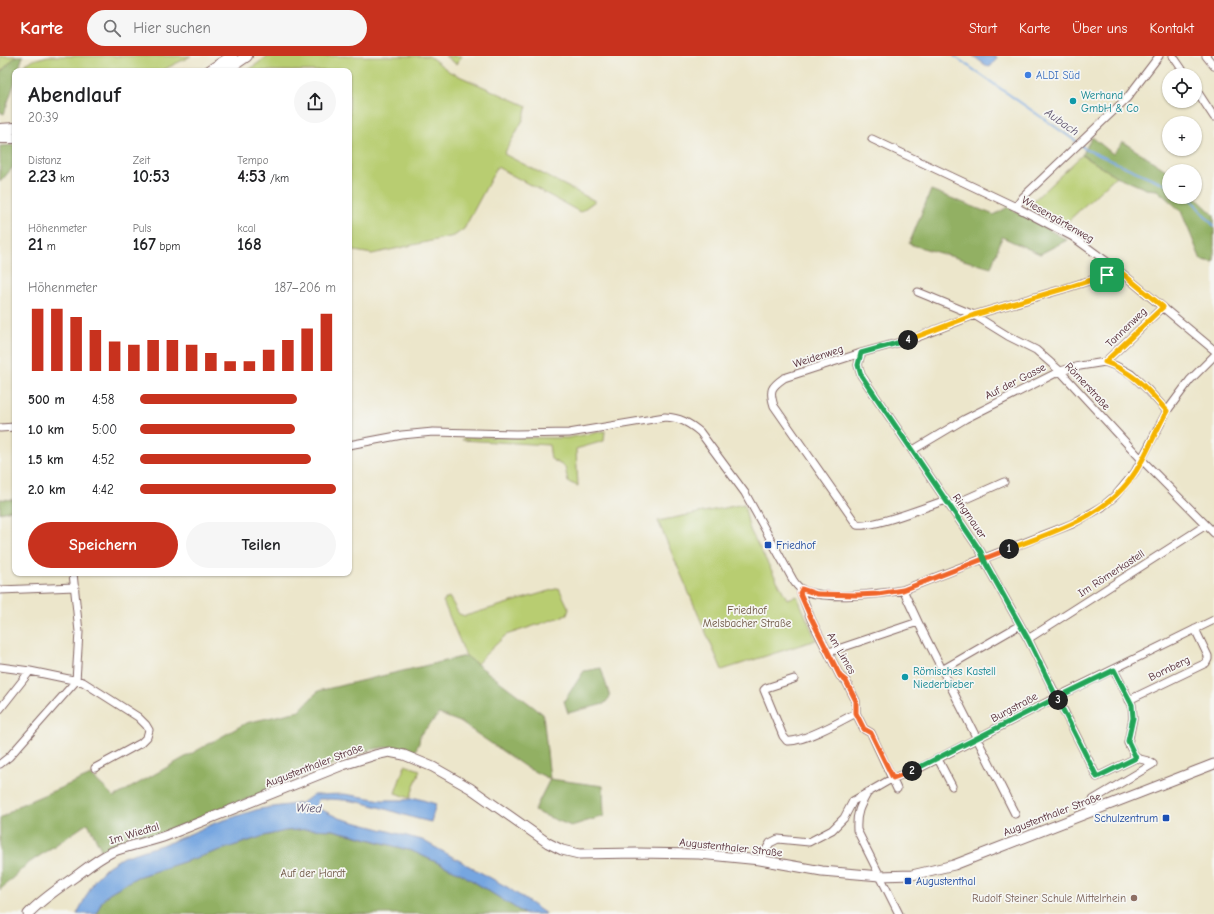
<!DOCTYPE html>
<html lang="de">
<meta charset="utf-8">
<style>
body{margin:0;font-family:"Comic Neue",sans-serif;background:#f6f6f6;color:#202124;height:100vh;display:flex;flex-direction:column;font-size:15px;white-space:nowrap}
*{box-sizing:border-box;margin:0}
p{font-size:13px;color:#757577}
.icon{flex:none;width:22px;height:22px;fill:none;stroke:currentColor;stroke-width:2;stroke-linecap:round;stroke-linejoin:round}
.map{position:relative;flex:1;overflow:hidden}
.drawer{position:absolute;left:12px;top:12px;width:340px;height:508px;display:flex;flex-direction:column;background:#fff;border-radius:8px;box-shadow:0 1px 3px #0004}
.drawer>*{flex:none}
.fabs{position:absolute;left:1162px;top:12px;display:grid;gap:8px}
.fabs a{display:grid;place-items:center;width:40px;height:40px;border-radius:50%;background:#fff;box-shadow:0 1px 3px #0004;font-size:20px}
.pin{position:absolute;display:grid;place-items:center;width:34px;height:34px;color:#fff;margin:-17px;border-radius:8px;box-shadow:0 2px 6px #0006}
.km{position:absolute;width:20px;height:20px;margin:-10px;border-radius:50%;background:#222;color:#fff;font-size:11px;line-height:20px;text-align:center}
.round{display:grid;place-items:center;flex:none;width:42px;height:42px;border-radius:21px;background:#f6f6f6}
.summary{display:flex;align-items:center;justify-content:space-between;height:68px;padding:0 16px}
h1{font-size:22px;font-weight:700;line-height:30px}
.figures{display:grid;grid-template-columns:repeat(3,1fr);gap:6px;height:68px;padding:4px 16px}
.figures div{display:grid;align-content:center}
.figures b{font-size:17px;font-weight:700}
.figures small{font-size:11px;font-weight:400}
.figures p{font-size:11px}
.chart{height:112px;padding:8px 16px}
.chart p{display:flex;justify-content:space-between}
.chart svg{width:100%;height:72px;margin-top:4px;stroke:#c8321e;stroke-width:6}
.button{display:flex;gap:8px;margin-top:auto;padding:8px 16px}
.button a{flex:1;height:46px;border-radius:24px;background:#c8321e;color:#fff;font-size:16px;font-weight:700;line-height:46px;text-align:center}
.button a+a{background:#f6f6f6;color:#202124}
ul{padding:0 16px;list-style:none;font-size:13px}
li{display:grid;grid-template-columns:64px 48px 1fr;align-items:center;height:30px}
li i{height:10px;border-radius:5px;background:#c8321e}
header{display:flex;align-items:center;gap:24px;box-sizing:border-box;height:56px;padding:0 20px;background:#c8321e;color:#fff}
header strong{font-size:19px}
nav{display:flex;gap:22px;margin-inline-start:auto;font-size:14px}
.search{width:280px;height:36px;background:#f6f6f6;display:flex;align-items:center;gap:10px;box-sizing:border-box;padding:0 14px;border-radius:22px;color:#757577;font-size:15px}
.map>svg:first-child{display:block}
.green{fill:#b8cd71;stroke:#81764e}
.forest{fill:#92b063;stroke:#6e6847}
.water{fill:#76a6e0;stroke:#606286}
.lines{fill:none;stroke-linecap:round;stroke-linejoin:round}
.stream{stroke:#76a6e0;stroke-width:2}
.minor-casing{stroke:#836563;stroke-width:9}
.major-casing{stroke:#836563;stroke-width:11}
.highway-casing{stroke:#836563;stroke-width:12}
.minor{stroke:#fff;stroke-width:7}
.major{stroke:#fff;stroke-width:9}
.highway{stroke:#fff;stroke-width:10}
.split-1-casing{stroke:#fff;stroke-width:8}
.split-2-casing{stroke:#fff;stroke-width:8}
.split-3-casing{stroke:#fff;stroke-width:8}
.split-4-casing{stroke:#fff;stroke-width:8}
.split-5-casing{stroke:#fff;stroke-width:8}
.split-1{stroke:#f5b400;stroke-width:5}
.split-2{stroke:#f0652b;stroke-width:5}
.split-3{stroke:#22a559;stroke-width:5}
.split-4{stroke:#22a559;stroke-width:5}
.split-5{stroke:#f5b400;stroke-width:5}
.shop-dot{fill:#3f7fe0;stroke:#f6f6f2;stroke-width:1.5}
.culture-dot{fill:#0f9aa8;stroke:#f6f6f2;stroke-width:1.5}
.transit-dot{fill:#1a4fb4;stroke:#f6f6f2;stroke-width:1.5}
.education-dot{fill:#8d6e63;stroke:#f6f6f2;stroke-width:1.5}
.labels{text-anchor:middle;stroke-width:3.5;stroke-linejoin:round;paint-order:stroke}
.shop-label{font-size:11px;fill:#366cbe;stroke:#f6f6f2;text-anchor:start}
.culture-label{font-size:11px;fill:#0d838f;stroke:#f6f6f2;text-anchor:start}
.street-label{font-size:11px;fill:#4a1f2b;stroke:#f6f6f2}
.transit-label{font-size:11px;fill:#164399;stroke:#f6f6f2;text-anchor:start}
.park-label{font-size:11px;fill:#6b5340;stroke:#f6f6f2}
.education-label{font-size:11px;fill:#785e54;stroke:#f6f6f2;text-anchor:end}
.water-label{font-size:12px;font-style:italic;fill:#594e6a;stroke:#f6f6f2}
</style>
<header>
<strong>Karte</strong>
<div class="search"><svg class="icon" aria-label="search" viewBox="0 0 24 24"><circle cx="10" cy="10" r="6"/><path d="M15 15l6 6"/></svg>Hier suchen</div>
<nav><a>Start</a><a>Karte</a><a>Über uns</a><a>Kontakt</a></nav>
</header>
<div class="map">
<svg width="1214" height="858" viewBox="0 0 1214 858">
<rect width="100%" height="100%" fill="#f6f6f2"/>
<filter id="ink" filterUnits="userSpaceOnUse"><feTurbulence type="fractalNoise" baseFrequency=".025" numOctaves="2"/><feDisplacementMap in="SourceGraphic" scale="8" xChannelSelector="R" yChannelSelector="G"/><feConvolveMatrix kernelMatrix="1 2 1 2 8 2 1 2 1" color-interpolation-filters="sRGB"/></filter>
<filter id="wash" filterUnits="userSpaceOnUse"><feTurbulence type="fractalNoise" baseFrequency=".012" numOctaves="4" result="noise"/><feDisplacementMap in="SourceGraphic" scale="16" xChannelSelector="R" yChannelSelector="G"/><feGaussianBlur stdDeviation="0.9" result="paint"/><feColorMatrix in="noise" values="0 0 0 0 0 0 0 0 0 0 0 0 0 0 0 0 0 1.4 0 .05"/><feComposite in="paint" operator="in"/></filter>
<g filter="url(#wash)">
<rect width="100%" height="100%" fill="#ece6cb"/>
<!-- green -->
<path class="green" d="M0 0H16L0 17Z
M48 0H191L161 15H24L25 8 33 4Z
M268 0H429L450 16 527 50 523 64 504 98 595 145 580 156 497 111 464 173 454 180 372 198 349 194V15H247Z
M445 0H462L456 8Z
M1082 99 1116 120 1066 167 1029 149Z
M605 375 604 385 576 393 578 430 568 426 565 411 551 403 549 389 462 384 464 381 567 382Z
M744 448 749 471 751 476 787 543 797 540 816 584 722 614 658 465Z
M559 532 569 553 567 559 506 579 485 599 477 608 466 600 443 545 449 541 459 558 465 560Z
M405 709 420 714 410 742 395 737Z"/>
<!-- forest -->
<path class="forest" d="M16 0H23L18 15H15V25L4 58 0 56V17Z
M1092 81 1113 98 1123 86 1169 116V141H1195L1214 159V206L1201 204 1181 155 1157 134 1146 133 1116 120 1082 99Z
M15 89V109L0 126V90Z
M931 134 994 159 1008 151 1067 184 1040 198 1002 181 991 212 909 188Z
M0 443 15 444V453L0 457Z
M466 600 543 658 550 723 603 730 604 760 571 770 534 755 550 723 527 712 460 666 439 658 420 679 419 687 414 697C393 690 386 690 365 695L171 774 102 795 88 767 26 809 0 834V763L20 749 91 719 114 741 246 667 299 655 318 635Z
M601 612 610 641 604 648 568 657 564 645 584 615Z
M309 773 333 774 412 795 460 817 525 858H96L102 845 109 837 137 821 264 780 285 775Z"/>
<!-- water -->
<path class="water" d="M973 0H996L997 2 991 10 989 11 984 8Z
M344 738 382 744H405L416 742 436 748 431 766C410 762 391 754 371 749 354 744 336 743 318 743L316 751 339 762 422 784 507 831 546 858H525L460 817 412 795 365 782 333 774 309 773 285 775 264 780 137 821 109 837 102 845 96 858H77L95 823 107 811 123 801 171 786 215 767 259 753 302 747 313 739Z"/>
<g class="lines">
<!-- stream -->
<path class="stream" d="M954 0 1077 86
M1081 89 1085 93 1169 130
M1189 141 1214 170"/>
</g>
</g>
<g filter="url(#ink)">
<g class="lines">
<defs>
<path id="minor" d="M1173 0 1186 19
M1206 0 1214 10
M1195 32 1214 61
M872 83 1016 151 1073 181 1117 213 1214 294
M1016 151 1023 141 1127 42 1159 0
M918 236 974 259 1008 280 1036 294 1060 315 1142 404 1214 477
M861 297 858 309 861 319 981 496 986 508 1028 583 1097 721 1136 702
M1105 306 1163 251
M0 372 15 371
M349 389 402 379 433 376 516 378 569 377 665 361C680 362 688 366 700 376L745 437 793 524C795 527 798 531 801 533 822 545 880 538 903 534L1072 468 1102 451 1116 439 1135 416 1167 355 1190 324 1214 300
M913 394 965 363 1060 315 1080 310 1105 306 1116 310 1131 318 1147 333 1167 355
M946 444C929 450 872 472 857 469L774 350C769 334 771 331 784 322L861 297 915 282 974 259 1063 233 1107 219 1117 213
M950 450 1004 426
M802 533 801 537 811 563 840 620 846 625 856 645V657L864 673 871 677 897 733
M0 534 75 531
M903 534 918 566 1015 758
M1028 583 1206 469
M829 596 918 566
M0 611 30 615 83 626 138 661 146 669 149 674 147 681 141 687 95 712
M942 614 1020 569
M794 623 766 632 764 634 783 680 787 685C802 687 841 665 856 657
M1129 644 1206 607 1208 603V600L1195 573
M0 653 30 615
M938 703 952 730
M0 708 9 701 76 625 79 576 73 517
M868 736C860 750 856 757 857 774L899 858
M1091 755 1089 749 1094 743 1153 708 1148 705 1136 702 1128 687 1133 662 1132 649 1114 614
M760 804 770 787 778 783 809 786 832 774 844 762 853 745 893 722 918 713 1057 641 1214 564"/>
<path id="major" d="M28 858C42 843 59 832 76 820 88 811 99 802 112 796 130 789 150 786 168 779L343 709 375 699 389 696 404 699 433 711 470 732 548 787 562 794 579 798 637 797 699 798 760 804 822 815 880 820 912 819 954 809 1214 708"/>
<path id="highway" d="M209 15 232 0
M225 15 247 0
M0 73 15 72
M0 82H15"/>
</defs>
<!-- minor casing -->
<use href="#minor" class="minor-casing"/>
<!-- major casing -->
<use href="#major" class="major-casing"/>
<!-- highway casing -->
<use href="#highway" class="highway-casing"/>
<!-- minor -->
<use href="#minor" class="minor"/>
<!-- major -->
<use href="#major" class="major"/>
<!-- highway -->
<use href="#highway" class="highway"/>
</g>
</g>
<g class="lines" filter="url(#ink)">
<defs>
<path id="split-1" d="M1009 493C1057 474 1107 461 1136 415 1148 396 1156 374 1167 355 1147 333 1134 316 1105 306L1163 251 1117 213 1107 219"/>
<path id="split-2" d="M912 715 893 722 871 677 864 673 856 657V645L846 625 840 620 811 562 800 537 802 533 817 538 857 539 878 538 903 534 1009 493"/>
<path id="split-3" d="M912 715 1056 642 1114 614 1132 649 1133 662 1128 685 1136 702 1097 721 1058 644"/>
<path id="split-4" d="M908 284 861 297 858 309 861 319 981 496 986 508 1028 583 1058 644"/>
<path id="split-5" d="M908 284 974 259 1063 233 1107 219"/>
</defs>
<!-- split-1 casing -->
<use href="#split-1" class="split-1-casing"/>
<!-- split-2 casing -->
<use href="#split-2" class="split-2-casing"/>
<!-- split-3 casing -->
<use href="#split-3" class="split-3-casing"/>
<!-- split-4 casing -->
<use href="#split-4" class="split-4-casing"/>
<!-- split-5 casing -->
<use href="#split-5" class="split-5-casing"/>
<!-- split-1 -->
<use href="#split-1" class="split-1"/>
<!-- split-2 -->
<use href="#split-2" class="split-2"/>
<!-- split-3 -->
<use href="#split-3" class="split-3"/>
<!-- split-4 -->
<use href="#split-4" class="split-4"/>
<!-- split-5 -->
<use href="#split-5" class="split-5"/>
</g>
<!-- markers -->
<circle class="shop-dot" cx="1028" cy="19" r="4"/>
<g class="culture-dot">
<circle cx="1073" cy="45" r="4"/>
<circle cx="905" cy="621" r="4"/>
</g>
<g class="transit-dot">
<rect x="764" y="485" width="8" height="8" rx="2"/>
<rect x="1162" y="758" width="8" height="8" rx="2"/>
<rect x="904" y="821" width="8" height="8" rx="2"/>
</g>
<circle class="education-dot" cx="1134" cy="842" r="4"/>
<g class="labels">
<!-- shop labels -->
<g class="shop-label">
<text x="1036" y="23">ALDI Süd</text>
</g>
<!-- culture labels -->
<g class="culture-label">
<text x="1081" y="43">Werhand<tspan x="1081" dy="13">GmbH &amp; Co</tspan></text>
<text x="913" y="619">Römisches Kastell<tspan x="913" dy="13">Niederbieber</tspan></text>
</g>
<!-- street labels -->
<g class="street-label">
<text transform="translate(1058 163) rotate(30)" y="4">Wiesengärtenweg</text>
<text transform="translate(1126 271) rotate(-44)" y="4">Tannenweg</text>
<text transform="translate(818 300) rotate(-18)" y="4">Weidenweg</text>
<text transform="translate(1015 325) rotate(-27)" y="4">Auf der Gasse</text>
<text transform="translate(1088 330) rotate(47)" y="4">Römerstraße</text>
<text transform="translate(970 460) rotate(56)" y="4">Ringmauer</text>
<text transform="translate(1111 517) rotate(-33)" y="4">Im Römerkastell</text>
<text transform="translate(842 597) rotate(60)" y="4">Am Limes</text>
<text transform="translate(1169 612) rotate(-26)" y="4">Bornberg</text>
<text transform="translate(1014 651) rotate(-28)" y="4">Burgstraße</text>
<text transform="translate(314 709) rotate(-21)" y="4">Augustenthaler Straße</text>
<text transform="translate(1052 758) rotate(-21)" y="4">Augustenthaler Straße</text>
<text transform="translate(134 777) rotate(-17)" y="4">Im Wiedtal</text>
<text transform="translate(731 791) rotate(6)" y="4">Augustenthaler Straße</text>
</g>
<!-- transit labels -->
<g class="transit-label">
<text x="776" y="493">Friedhof</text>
<text x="1158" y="766" text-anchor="end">Schulzentrum</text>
<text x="916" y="829">Augustenthal</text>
</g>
<!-- park labels -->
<g class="park-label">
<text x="747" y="558">Friedhof<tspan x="747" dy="13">Melsbacher Straße</tspan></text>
<text x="313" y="821">Auf der Hardt</text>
</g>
<!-- education labels -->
<g class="education-label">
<text x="1126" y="846">Rudolf Steiner Schule Mittelrhein</text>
</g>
<!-- water labels -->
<g class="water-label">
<text transform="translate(1062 66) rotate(35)" y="4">Aubach</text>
<text transform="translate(309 752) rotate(2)" y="4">Wied</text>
</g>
</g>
</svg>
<div class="fabs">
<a><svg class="icon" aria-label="locate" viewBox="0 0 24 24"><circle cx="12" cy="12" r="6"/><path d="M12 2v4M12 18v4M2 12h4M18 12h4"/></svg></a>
<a>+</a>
<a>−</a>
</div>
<div class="pin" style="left:1107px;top:219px;background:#1e9e55"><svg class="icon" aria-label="arrive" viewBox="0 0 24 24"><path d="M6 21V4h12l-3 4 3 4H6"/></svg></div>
<b class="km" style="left:1009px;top:493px">1</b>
<b class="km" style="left:912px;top:715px">2</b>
<b class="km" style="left:1058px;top:644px">3</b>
<b class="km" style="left:908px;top:284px">4</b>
<section class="drawer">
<div class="summary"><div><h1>Abendlauf</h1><p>20:39</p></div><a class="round"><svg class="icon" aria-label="share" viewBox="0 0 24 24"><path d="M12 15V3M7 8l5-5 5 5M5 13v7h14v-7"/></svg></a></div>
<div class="figures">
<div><p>Distanz</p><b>2.23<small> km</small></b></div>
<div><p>Zeit</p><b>10:53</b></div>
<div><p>Tempo</p><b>4:53<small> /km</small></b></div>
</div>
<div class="figures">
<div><p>Höhenmeter</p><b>21<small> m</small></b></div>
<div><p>Puls</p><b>167<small> bpm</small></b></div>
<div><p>kcal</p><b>168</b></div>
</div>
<div class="chart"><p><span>Höhenmeter</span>187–206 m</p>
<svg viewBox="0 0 160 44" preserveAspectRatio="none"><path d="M5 44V6M15 44V6M25 44V11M35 44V19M45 44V26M55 44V28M65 44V25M75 44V25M85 44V28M95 44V33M105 44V38M115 44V38M125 44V31M135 44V25M145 44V18M155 44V9"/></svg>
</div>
<ul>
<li><b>500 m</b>4:58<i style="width:80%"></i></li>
<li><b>1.0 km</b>5:00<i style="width:79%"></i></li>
<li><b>1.5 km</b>4:52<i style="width:87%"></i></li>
<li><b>2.0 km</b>4:42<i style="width:100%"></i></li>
</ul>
<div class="button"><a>Speichern</a><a>Teilen</a></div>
</section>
</div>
